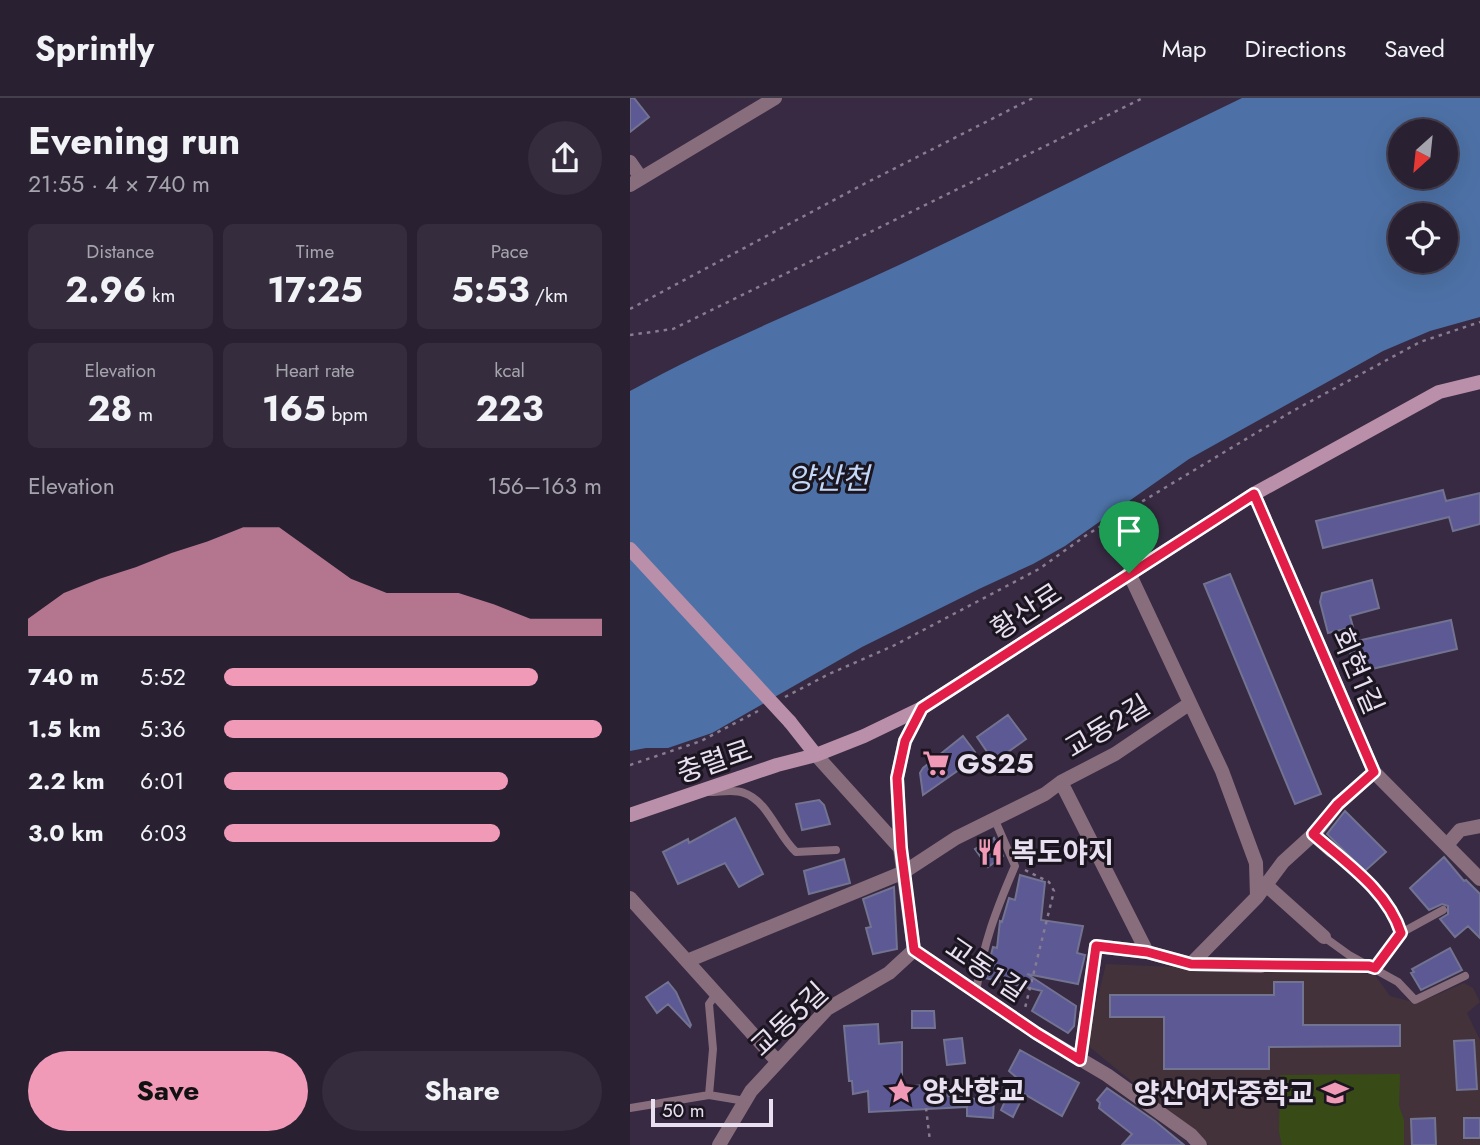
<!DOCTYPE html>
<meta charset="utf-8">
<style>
body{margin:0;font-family:Jost,"Noto Sans KR",sans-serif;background:#352d3e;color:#f1f3f6;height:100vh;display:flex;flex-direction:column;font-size:26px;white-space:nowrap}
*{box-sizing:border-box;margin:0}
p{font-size:23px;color:#a5a3ac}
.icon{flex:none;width:38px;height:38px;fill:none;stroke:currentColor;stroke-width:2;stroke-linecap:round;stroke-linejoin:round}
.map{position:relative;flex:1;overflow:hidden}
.panel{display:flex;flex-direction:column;background:#292032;width:630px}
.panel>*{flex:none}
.needle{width:46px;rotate:207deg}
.buttons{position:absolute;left:758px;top:21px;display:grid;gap:14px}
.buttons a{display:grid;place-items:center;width:70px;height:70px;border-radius:50%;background:#292032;box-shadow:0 7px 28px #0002,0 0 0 2px #453e4d;font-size:35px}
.scale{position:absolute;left:21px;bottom:18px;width:122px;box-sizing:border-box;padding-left:7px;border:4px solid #e8e0f0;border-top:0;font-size:19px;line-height:24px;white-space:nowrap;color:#e8e0f0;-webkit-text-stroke:5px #1b1520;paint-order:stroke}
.pin{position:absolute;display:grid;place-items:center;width:60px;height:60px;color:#fff;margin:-72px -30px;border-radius:50% 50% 50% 0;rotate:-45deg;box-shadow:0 0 7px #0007}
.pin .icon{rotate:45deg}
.round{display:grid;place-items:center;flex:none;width:74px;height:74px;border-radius:37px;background:#352d3e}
.headline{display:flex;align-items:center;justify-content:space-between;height:119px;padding:0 28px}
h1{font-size:38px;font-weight:700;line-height:52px}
.stats{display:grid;grid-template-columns:repeat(3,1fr);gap:10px;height:119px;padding:7px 28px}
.stats div{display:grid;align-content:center;border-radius:10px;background:#352d3e;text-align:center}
.stats b{font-size:35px;font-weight:700}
.stats small{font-size:19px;font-weight:400}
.stats p{font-size:19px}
.chart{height:196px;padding:14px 28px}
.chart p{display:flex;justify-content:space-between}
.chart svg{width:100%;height:126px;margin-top:7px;fill:#f09ab7;opacity:.7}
.cta{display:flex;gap:14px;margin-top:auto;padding:14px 28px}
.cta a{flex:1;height:80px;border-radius:42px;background:#f09ab7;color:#111;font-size:28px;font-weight:700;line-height:80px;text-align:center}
.cta a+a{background:#352d3e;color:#f1f3f6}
ul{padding:0 28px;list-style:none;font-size:23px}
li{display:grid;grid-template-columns:112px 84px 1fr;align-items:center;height:52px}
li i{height:18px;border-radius:9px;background:#f09ab7}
header{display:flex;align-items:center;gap:42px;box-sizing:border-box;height:98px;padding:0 35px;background:#292032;border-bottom:2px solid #453e4d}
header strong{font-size:33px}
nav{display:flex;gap:38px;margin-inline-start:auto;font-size:24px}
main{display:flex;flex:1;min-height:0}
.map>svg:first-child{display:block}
.education{fill:#44323a}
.green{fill:#384b17}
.water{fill:#4d71a6;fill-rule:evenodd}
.building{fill:#5c5994;stroke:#727391;stroke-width:2}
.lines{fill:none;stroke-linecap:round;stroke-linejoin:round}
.path{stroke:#877c90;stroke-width:2.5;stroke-dasharray:3.5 5;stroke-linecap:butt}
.service{stroke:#886d7d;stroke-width:8}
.minor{stroke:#886d7d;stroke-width:14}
.tertiary{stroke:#886d7d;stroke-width:14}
.secondary{stroke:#ba8fa9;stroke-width:14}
.secondary-bridge{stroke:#ba8fa9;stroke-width:14}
.route-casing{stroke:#fff;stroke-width:14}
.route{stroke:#e11d48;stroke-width:9}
.labels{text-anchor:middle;stroke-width:6;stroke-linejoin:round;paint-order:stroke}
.street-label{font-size:28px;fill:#e8e0f0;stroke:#1b1520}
.poi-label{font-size:28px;font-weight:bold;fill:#e8e0f0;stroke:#1b1520;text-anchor:start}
.water-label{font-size:30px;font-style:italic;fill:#c3d8f8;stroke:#1b1520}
</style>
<header>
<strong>Sprintly</strong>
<nav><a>Map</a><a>Directions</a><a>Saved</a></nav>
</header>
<main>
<section class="panel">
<div class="headline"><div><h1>Evening run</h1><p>21:55 · 4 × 740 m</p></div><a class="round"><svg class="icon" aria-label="share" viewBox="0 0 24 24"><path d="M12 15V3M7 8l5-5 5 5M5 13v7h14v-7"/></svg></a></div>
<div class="stats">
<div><p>Distance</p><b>2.96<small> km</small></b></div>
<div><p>Time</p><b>17:25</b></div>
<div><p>Pace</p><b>5:53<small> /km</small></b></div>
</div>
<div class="stats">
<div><p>Elevation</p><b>28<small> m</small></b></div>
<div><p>Heart rate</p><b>165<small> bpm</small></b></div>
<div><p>kcal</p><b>223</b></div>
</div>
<div class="chart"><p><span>Elevation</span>156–163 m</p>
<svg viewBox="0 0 160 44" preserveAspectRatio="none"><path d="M0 44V38L10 29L20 24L30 20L40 15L50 11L60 6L70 6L80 15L90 24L100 29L110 29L120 29L130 33L140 38L150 38L160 38V44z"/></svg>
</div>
<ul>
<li><b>740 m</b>5:52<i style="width:83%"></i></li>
<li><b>1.5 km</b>5:36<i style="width:100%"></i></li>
<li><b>2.2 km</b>6:01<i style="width:75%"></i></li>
<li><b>3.0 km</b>6:03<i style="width:73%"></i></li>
</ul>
<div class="cta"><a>Save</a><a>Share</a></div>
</section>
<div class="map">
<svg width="850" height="1047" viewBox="0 0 850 1047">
<rect width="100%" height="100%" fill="#372a42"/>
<!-- education -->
<path class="education" d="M476 866 636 873 721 874 745 877 760 898 783 904 802 899 834 885 843 890 850 904 837 915 850 942V1047H579L456 946Z"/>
<!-- green -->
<path class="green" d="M770 976 769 1008 774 1022V1047H652L649 1034 650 977Z"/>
<!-- water -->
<path class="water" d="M612 0H850V219L800 233 753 253 559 361 435 448 403 466 349 491 232 549 82 635 38 650H16L0 653V293C87 245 179 209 269 167 384 113 497 55 612 0ZM770 33H816V79H770ZM770 117H816V163H770Z"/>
<!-- building -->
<path class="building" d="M0 0H4L19 19 0 34Z
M813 392 816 403 850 395V426L823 433 819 419 693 450 686 423Z
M600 476 691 696 665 706 574 486Z
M742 482 749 510 720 518 723 529 698 535 690 504 692 495Z
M821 522 827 551 725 575 718 545Z
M378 617 396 641 364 664 347 639Z
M333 638 345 654 333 663V669L293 697 290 675 293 670Z
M189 702 194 707 200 726 172 732 166 706Z
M715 713 756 754 735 773 697 736Z
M105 720 133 776 109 789 95 765 48 786 33 754 58 741 59 745Z
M364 740 373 758 358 769 345 751Z
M814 759 834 783 836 782 850 796V840L838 828 825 839 810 821 818 816V808L812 806 799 812 780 790Z
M214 761 220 785 179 796 174 773Z
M390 777 415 784 411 822 453 828 447 855 455 857 448 886 397 876 446 908 444 928 438 935 402 913 412 893 355 880 363 849 367 850 370 823 372 824 379 800 385 802Z
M264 789 267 851 243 856 236 830 241 829 233 801Z
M820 850 832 872 791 892 781 875 784 874 782 871Z
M38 884 46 894 61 927 60 929 38 906 27 915 16 899Z
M644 884H673V927H770V948L639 949V971H534V919H480V897H644Z
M282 913H304L305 930H282Z
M248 926 249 946 272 944V989L318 985V998L364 1003 363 1020 337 1018V1009L239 1014 238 993 223 996 222 983H219L214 928Z
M332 940 335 965 317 967 314 942Z
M844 942 847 991 827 992 824 943Z
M390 952 449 985 432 1018 394 996 383 1019 371 1012 386 979 379 973Z
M477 990 525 1023 554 1047H492L502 1036 469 1010 470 1005 467 1002Z
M805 1020 806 1047H782L781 1021Z
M834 1020H850V1040H834Z"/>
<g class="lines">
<!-- path -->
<path class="path" d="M0 211 234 86 403 0
M0 237 43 231 513 0
M155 599 199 576 263 548 409 471 458 436 661 314 790 244 850 224
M0 667 71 643 128 613
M395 772 419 784 424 793 395 910
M296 1010 300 1043"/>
<!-- service -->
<path class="service" d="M80 694C90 694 105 691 114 695 138 703 148 738 166 754L206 752
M702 753C729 777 760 799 771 835
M694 839 719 857 768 884 785 902 835 878
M631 868H739
M745 870 771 835 813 812
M346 894C353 846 366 812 385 768L364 720
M79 997 83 951 79 906 87 895
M0 1010 79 997 115 1003"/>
<!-- minor -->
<path class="minor" d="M0 64 11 80
M624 396 744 674 850 781
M499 475 592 673 626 765 627 799
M292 610 275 643 267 680 270 750 284 852 406 935 477 977 561 1037 570 1047
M186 657 270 750
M431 684 517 854
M683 736 702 753
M817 747 830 732 850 728
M636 787 694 839
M0 800 147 963
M57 863 274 774 326 740 415 696 431 684 485 656 559 606
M561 866 631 868
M450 962 466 848 517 854 561 866 627 799 653 764 687 733 708 706 744 674
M89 1047 121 993 197 911 259 875 284 852"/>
<!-- tertiary -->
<path class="tertiary" d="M0 87 145 0"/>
<!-- secondary -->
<path class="secondary" d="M160 624 186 657
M0 717 147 667 186 657 234 638 292 610 624 396 809 294 850 284"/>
<!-- secondary-bridge -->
<path class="secondary-bridge" d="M0 451 160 624"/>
</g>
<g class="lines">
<defs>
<path id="route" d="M624 396 744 674 708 706 683 736C716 765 758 793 771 835L745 870 739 868 561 866 517 854 466 848 450 962 406 935 284 852 271 750 267 680 275 643 292 610Z"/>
</defs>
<!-- route casing -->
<use href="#route" class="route-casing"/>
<!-- route -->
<use href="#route" class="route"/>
</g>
<!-- icons -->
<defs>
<symbol id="supermarket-bare" viewBox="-9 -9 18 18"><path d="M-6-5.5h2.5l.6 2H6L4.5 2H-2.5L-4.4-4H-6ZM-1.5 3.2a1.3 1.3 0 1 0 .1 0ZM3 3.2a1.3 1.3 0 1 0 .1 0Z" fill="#f09ab7" stroke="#1b1520" stroke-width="2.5" paint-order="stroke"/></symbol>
<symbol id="restaurant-bare" viewBox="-9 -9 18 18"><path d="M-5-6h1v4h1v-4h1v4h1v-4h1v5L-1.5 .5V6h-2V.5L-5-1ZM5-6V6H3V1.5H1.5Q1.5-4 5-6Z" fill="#f09ab7" stroke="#1b1520" stroke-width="2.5" paint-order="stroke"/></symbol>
<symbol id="sight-bare" viewBox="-9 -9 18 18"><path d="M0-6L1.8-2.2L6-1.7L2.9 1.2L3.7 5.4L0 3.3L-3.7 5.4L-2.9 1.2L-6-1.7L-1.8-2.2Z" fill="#f09ab7" stroke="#1b1520" stroke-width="2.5" paint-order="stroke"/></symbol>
<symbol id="school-bare" viewBox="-9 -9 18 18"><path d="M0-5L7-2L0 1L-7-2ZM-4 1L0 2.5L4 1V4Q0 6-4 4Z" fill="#f09ab7" stroke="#1b1520" stroke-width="2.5" paint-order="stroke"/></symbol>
</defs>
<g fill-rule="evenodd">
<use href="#supermarket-bare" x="287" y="646" width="38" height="38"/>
<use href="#restaurant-bare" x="341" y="735" width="38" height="38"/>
<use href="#sight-bare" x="252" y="974" width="38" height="38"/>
<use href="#school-bare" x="686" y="976" width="38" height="38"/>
</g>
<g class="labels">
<!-- street labels -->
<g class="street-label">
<text transform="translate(396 513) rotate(-33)" y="10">황산로</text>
<text transform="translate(728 573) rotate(67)" y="10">회현1길</text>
<text transform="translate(477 628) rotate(-31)" y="10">교동2길</text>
<text transform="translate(84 663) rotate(-19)" y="10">충렬로</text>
<text transform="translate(356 871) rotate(34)" y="10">교동1길</text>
<text transform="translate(159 921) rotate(-43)" y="10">교동5길</text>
</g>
<!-- poi labels -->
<g class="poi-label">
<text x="327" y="675">GS25</text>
<text x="381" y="764">복도야지</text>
<text x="292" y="1003">양산향교</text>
<text x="684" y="1005" text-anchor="end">양산여자중학교</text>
</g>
<!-- water labels -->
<g class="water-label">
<text x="198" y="391">양산천</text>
</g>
</g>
</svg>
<div class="buttons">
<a><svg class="needle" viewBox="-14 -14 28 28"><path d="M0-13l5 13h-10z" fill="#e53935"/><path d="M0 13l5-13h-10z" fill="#a5a3ac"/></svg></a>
<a><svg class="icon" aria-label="locate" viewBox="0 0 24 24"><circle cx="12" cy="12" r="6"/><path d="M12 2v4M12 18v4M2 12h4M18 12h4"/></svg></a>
</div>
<div class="scale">50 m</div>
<div class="pin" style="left:499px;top:475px;background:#1e9e55"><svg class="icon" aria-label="arrive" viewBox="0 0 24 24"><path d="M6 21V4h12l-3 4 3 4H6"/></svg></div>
</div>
</main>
